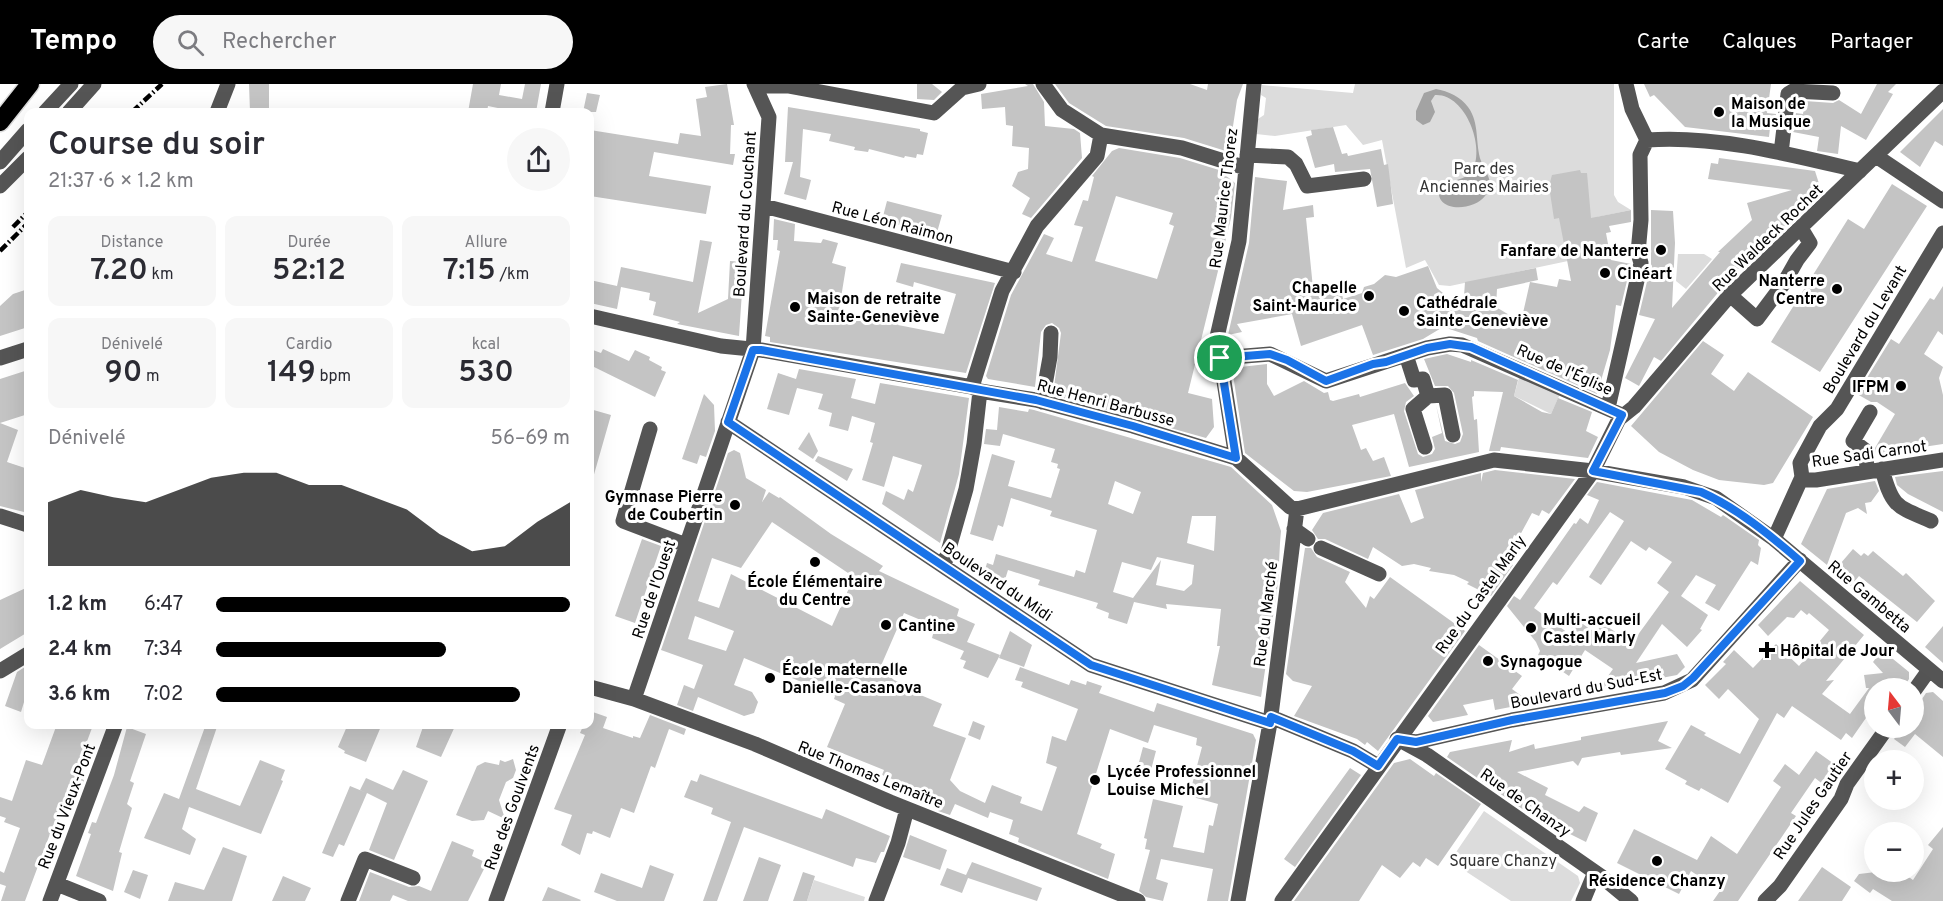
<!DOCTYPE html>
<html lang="fr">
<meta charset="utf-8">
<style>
body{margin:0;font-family:Overpass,sans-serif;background:#f7f7f7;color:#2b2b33;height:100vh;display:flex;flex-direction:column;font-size:22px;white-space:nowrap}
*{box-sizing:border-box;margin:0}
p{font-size:20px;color:#7c7c81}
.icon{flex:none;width:33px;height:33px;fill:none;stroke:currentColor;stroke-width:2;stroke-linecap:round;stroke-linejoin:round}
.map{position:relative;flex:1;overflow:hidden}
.side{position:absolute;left:24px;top:24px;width:570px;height:621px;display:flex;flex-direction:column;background:#fff;border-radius:12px;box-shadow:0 6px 24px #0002}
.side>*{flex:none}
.needle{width:39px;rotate:344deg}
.tools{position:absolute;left:1864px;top:594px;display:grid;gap:12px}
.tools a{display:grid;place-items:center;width:60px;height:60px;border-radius:50%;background:#fff;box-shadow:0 6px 24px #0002;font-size:30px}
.pin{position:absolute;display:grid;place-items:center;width:51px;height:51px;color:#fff;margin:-26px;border:3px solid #fff;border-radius:50%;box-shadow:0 2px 6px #0007}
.round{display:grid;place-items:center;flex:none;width:63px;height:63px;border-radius:32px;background:#f7f7f7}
.head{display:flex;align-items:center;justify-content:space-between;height:102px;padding:0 24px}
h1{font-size:33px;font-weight:600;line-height:45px}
.metrics{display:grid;grid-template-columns:repeat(3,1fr);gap:9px;height:102px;padding:6px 24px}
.metrics div{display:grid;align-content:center;border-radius:12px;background:#f7f7f7;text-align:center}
.metrics b{font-size:30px;font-weight:600}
.metrics small{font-size:16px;font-weight:400}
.metrics p{font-size:16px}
.chart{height:168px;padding:12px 24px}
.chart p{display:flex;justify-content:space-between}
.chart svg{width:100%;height:108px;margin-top:6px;fill:#000;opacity:.7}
ul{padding:0 24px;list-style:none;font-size:20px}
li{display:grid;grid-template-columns:96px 72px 1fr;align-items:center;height:45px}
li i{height:15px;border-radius:8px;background:#000}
header{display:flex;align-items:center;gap:36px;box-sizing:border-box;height:84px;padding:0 30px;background:#000;color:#fff}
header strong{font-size:28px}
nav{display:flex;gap:33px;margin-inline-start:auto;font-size:21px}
.search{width:420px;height:54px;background:#f7f7f7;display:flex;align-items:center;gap:15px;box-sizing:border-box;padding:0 21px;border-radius:33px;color:#7c7c81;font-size:22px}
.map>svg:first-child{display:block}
.green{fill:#dcdcdc}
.water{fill:#a3a3a3}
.building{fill:#c4c4c4;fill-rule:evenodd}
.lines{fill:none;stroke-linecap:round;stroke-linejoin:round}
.highway-casing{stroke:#dbdbdb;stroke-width:21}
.minor{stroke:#555;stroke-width:15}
.highway{stroke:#000;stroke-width:18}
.rail{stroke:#000;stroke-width:4.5;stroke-dasharray:9 3 1.5 3;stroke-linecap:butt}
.route-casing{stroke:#fff;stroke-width:12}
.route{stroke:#1a73e8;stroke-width:8}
.poi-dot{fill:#000;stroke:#fff;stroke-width:2}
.labels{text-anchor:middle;stroke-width:6;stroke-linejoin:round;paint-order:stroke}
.poi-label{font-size:16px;font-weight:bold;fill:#000;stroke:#fff;text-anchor:start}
.park-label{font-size:16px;fill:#333;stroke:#fff}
.street-label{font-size:16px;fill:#000;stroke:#fff}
</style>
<header>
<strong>Tempo</strong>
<div class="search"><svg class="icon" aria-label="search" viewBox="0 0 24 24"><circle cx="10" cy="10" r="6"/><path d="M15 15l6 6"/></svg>Rechercher</div>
<nav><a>Carte</a><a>Calques</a><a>Partager</a></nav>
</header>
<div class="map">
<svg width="1943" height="817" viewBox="0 0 1943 817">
<rect width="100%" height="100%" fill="#fff"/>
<!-- green -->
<path class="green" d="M1355 0H1614V111L1618 118 1631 126 1597 133 1568 177 1450 202 1439 201 1425 176 1406 184 1382 56 1363 61 1346 41 1275 52 1256 50 1258 35 1264 31 1266 14 1261 11 1262 1 1353 9Z
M1678 170H1704L1712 175 1686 205 1676 197Z
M1520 290 1560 310 1551 330 1514 312Z
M1484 727 1578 792 1580 799 1571 817H1511L1450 777Z
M814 796 865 813 864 817H807Z"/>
<!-- water -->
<path class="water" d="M1436 5C1448 7 1461 13 1468 23 1480 39 1475 60 1481 77 1484 85 1489 91 1490 99 1490 104 1488 109 1485 112 1473 128 1431 129 1440 101 1450 95 1466 98 1473 85 1485 62 1465 9 1435 11L1431 17 1435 28 1430 38 1423 41 1416 36V27L1424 9Z"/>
<!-- building -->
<path class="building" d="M249 0H269V28H250Z
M473 0H501L499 11 522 15 525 0H541L536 28H518L488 22 487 28H468Z
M727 0 734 41H731L730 70H735L733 81 654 68 649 92 711 102 706 130 590 112V46L678 60 680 49 701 52 696 15 707 13 705 3Z
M917 0H932L942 8 934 16 917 15Z
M1025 0H1033L1044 18 1045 42 1074 45 1080 49 1082 74 1031 134 1022 130 1030 114 1012 102 1018 88 1028 85 1029 64 1012 62 1013 42 1006 41 1005 23 982 25 981 10 1028 2Z
M1055 0H1190L1207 6 1208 0H1243L1237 16 1229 68 1184 54 1106 42 1069 19Z
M1644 0H1771L1767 29 1776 30 1774 45 1770 44 1769 53 1685 43 1654 11 1650 13Z
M1877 0H1896L1888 8 1893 10 1866 56 1841 42 1838 70 1817 67 1819 53 1793 48 1796 29 1803 30 1805 17 1833 19 1839 16 1861 30Z
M587 9 600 11 596 28H583Z
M788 23 920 45V47L928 49 923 71 917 70 916 74 905 72 904 74 869 65 868 68 854 66 855 63 829 57 831 50 803 45 800 93 811 96 806 116 784 110 793 78H785Z
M1943 25V62L1935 57 1920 83 1900 68Z
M1333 43 1342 70 1347 69 1348 72 1381 65 1384 81 1388 80 1393 120 1377 123 1370 85 1335 88 1334 80 1315 84 1306 53 1312 51 1311 46Z
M1119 64 1180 74 1219 86 1235 99 1231 134 1188 309 1212 315 1214 343 1206 354 1053 311 1061 249 1059 244 1052 239 1046 241 1041 248 1035 303 988 295 986 292 1011 211 1044 150 1054 154 1046 170 1072 178 1083 143 1074 141 1083 116 1088 117 1094 93 1092 92 1112 67ZM1116 112 1173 129 1169 140 1174 142 1157 195 1095 177Z
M1719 74 1815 87 1822 109 1736 187 1661 277 1654 273 1639 302 1625 294 1655 235 1639 231 1651 181V126L1673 127 1675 159 1672 224 1720 168H1718L1752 136 1747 119 1792 106 1708 95 1711 79 1718 80Z
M1580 86 1581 89H1587L1591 134 1631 126V138L1609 142 1611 148 1606 149 1611 176 1631 180 1621 222 1616 221 1610 266 1597 310 1478 257 1477 254 1443 243 1423 255 1373 271 1362 241 1301 262 1292 230 1237 240 1242 248 1228 251 1249 159 1255 93 1287 97 1283 126 1313 121 1314 133 1306 134 1313 204 1340 199 1343 215 1362 209 1364 203 1374 200 1385 191 1396 193 1428 182 1437 204 1463 226 1465 198 1536 184 1538 196 1497 205 1496 223 1521 238 1530 198 1557 203 1559 195 1571 197 1559 134 1554 135 1549 102 1552 91Z
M1892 100 1927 122 1820 288 1771 258 1848 135 1864 145Z
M887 117 942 131 936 152 882 136Z
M774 135 795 140 794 157 821 159 823 155 838 159 832 179 846 183 839 226 899 238 898 241 944 250 956 210 914 198 913 203 896 198 901 179 995 199 966 289 770 258V253L765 252 780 167 777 166 778 156H773Z
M700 156 712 158 698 229 728 215 730 177 744 178 739 252 677 240 680 238 653 231 656 218 649 216 650 209 621 203 617 225 590 219V196L617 202 621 183 693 198Z
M1943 202V251L1938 247 1924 270 1943 283 1939 294 1943 311V360L1876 370 1875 364 1895 330 1877 318H1871L1857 310 1891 255 1899 260 1930 214 1934 216Z
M28 205V243L0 252V222L13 210Z
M1703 257 1724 271 1711 290 1734 307 1748 288 1813 333 1773 399 1764 401 1719 396 1693 386 1659 368 1631 342Z
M603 265 629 277 635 266 650 273 649 276 662 283 661 286 666 288 655 313 590 281 593 266 601 269Z
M1447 270 1471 278V276L1518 296 1514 312 1542 328 1551 330 1558 314 1592 328 1586 347 1598 353 1588 374 1501 363 1500 367H1489L1503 308 1474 307V312L1472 313 1474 336 1477 335 1479 368 1409 383 1394 330 1352 341 1361 366 1366 364 1373 377 1384 373 1391 392 1307 408 1294 407 1245 369 1232 284 1267 280V300L1274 312 1304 297 1324 309 1328 308 1330 316 1333 317 1359 310 1360 313 1405 299 1414 312 1406 318 1404 327 1418 370 1423 373 1432 370 1435 365 1432 353 1442 349 1436 321 1445 357 1455 360 1460 358 1463 350 1454 309 1448 302H1435L1424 275Z
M799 285 856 295 851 314 875 320 880 299 969 314 959 390 940 459 882 420 886 407 904 416 908 405 913 408 922 381 893 372 884 403 862 396 873 359 870 358 875 339 852 332 848 347 829 342 832 329 818 325 823 310 797 304 789 331 767 325 778 289 796 295Z
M28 286V330L0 339V295Z
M704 310 714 321 715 347 706 373 700 371 697 380 682 375Z
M999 323 1028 328 1029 325 1034 326 1231 383 1272 421 1281 447 1280 459 1278 499 1261 613 1212 601 1220 562H1217L1221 525 1166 520 1167 525 1134 518 1127 540 1108 534 1109 529 1096 524 1098 519 1038 501 1040 496 1008 486 1003 502 984 489 987 479 993 481 996 470 1074 493 1076 486 1085 489 1097 446 1050 432 1052 427 1011 414 1003 443 998 441 993 457 970 450 992 370 1015 377 1008 402 1051 414 1060 385 1057 384 1058 380 1051 378 1055 365 1003 350 1000 362 984 360 986 345 997 346ZM1115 397 1141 408 1133 430 1108 420ZM1192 432H1216L1214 467 1187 459ZM1157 473 1194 481 1192 500 1184 507 1156 501 1161 476 1133 514 1113 508 1122 478 1151 486Z
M590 325 611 331 593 394 590 393Z
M0 339 18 346 7 378 28 385V429L0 422Z
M809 348 818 367 813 375 798 365Z
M734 366 740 369 746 394 766 406 762 418 769 408 779 414 780 413 831 450 883 482 879 487 959 525 957 532 975 540 967 558 1000 571 988 594 963 584 966 577 960 575 964 567 932 554 935 542 904 529 880 584 894 596 912 604 911 607 942 620 933 642 966 654 950 696 960 707 985 719 992 701 1022 713 1020 719 1042 727 1057 683 1046 679 1052 652 1066 657 1078 625 1021 603 1023 598 1015 596 1020 583 1069 601 1071 596 1086 601 1087 597 1102 602 1099 609 1154 628 1157 619 1253 650 1256 656 1228 817H1207L1213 785 1161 775 1156 795 1168 799 1163 817 1146 813 1139 807 1150 766 1145 765 1147 755 1144 754 1153 715 1183 722 1173 763 1204 769 1209 741 1213 742 1218 720 1189 712 1202 663 1196 661 1197 654 1154 641 1148 659 1110 645 1077 750 1102 760 1100 764 1115 770 1108 795 1018 758 1019 754 1009 750 1013 736 990 728 988 734 955 720 950 731 938 727 943 715 882 691 884 686 827 663 845 620 834 615 835 612 744 574 734 601 752 608 758 618 754 629 744 632 698 613 693 627 677 621 684 601 694 605 703 581 661 566 728 369ZM772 438 854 493 832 542 731 490 719 524 698 517 712 474 741 484ZM695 532 734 547 726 567 688 555Z
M818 372 853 385 847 397 815 377Z
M1495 386 1575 395 1549 430 1542 426 1539 432 1532 429 1519 453 1514 451 1505 475 1513 481 1491 512 1467 500 1469 498 1454 491 1429 487 1431 484 1414 480 1402 482 1373 463 1368 475 1325 455H1318L1312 446 1323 429 1399 410 1411 439 1424 434 1415 406 1481 389V398L1483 389Z
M1943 387V428L1908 410 1897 401 1895 393Z
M1875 397 1879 407 1871 418 1865 419 1867 430 1858 424 1846 429 1827 481 1801 460 1827 405Z
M1597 398 1692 416 1721 433 1723 431 1759 456 1758 461 1761 464 1758 481 1751 477 1719 527 1705 519 1716 501 1696 491 1681 512 1708 531 1700 545 1702 546 1687 563 1662 540 1636 579 1677 570 1685 583 1677 591 1598 606 1613 585 1585 566 1569 592 1538 571 1540 567 1536 558 1507 522 1514 512 1520 516 1574 439 1576 440 1580 434 1588 440 1599 416 1587 411ZM1610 428 1624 437 1589 493 1601 501 1631 457 1646 467 1649 463 1672 478 1657 499 1669 508 1632 559 1602 539 1596 549 1577 536 1568 549 1534 524 1553 498 1557 501Z
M642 455 661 462 635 539 615 532Z
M1305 464H1311L1317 473 1350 488 1345 498 1366 524 1370 512 1374 515 1390 493 1465 547 1378 667 1367 658 1365 661 1357 655 1294 632 1312 602 1293 597 1286 590Z
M1853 465 1861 472 1864 469 1868 472 1873 467 1903 492 1906 489 1935 517 1917 538 1859 492 1851 502 1834 487Z
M1800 497 1864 551 1826 597 1834 596 1822 610 1850 630 1869 604H1866L1864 591 1883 589 1873 578 1882 566 1909 588V595L1903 604H1875V621L1852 654 1846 649 1841 656 1792 622 1784 634 1777 629 1728 719 1701 704 1699 707 1685 700 1687 697 1665 685 1691 641 1706 649 1704 651 1740 670 1759 635 1728 605 1719 615 1705 601 1726 580 1723 578 1734 566 1753 584 1776 560 1799 582 1829 546 1809 529 1807 531 1801 526 1794 534 1787 533 1768 552 1758 541Z
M28 503V548L0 565V516Z
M1943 542V579L1925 563Z
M1010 547 1032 561 1024 583 999 574Z
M1479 561 1522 592 1512 605 1531 619 1495 626 1493 615 1463 621 1468 631 1433 638 1428 632Z
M28 581V605L21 628 5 622 17 588Z
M1933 608 1943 617V673L1915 650 1905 663 1894 655 1902 644H1914V627L1926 609Z
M590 627 607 633 603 644 633 654V652L640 654 650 631 686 645 684 651 669 645 655 684 651 682 634 729 621 724 610 754 593 747 592 750 587 749 580 771 561 761 572 731 554 725 585 651 580 649 584 640H590Z
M973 637 985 642 980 656 968 651Z
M1668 637 1658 657 1672 664 1621 671 1620 668 1582 674 1578 682 1573 677 1517 688 1548 704 1545 711 1579 728 1584 722 1598 729 1586 758 1568 749 1570 746 1565 741 1537 727 1534 733 1447 673 1450 668 1512 656 1509 668 1534 660 1535 665 1581 656V653Z
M57 640H83L92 644 74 692 84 696 77 715 70 712 52 751 50 750 25 817H1L6 802 0 800V787L4 789 20 744 4 738 6 734 0 732V713L12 717 26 676 42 681Z
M206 640H218L196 705 240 722 260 676 285 686 281 696 283 697 261 750 189 723 182 745 196 755 190 771 144 754 164 709 179 715Z
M348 640H382L366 678 344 669 345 667 338 663Z
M424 640H456L441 673 416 663Z
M127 643 146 650 130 697 134 699 127 720 132 724 119 768 122 769 113 807 76 792 91 750 88 749 92 738 96 739 114 691Z
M1143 663 1156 667 1151 686 1138 682Z
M1816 667 1837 682 1824 701 1815 694 1791 729 1796 732 1738 817H1713L1720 807 1691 787 1679 810 1617 779 1634 745 1697 776 1711 752 1737 770 1781 703 1773 697 1785 680 1799 691Z
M513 675 516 686 513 694 506 698 499 716 505 735 488 727 484 736 472 737 456 731 477 682 485 678 499 681 500 676 505 678Z
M1410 675 1434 692 1436 689 1481 720 1438 782 1426 774 1420 783 1413 778 1400 794 1382 781 1359 817H1294L1394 679Z
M1350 684 1361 691 1295 783 1284 775Z
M403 686 428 697 394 776 369 766 387 719 367 709 344 762 339 760 333 773 322 769 350 702 367 709 360 706 366 694 393 706Z
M700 690 822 735 826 725 890 752 884 768H881L876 779 856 774 853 783 744 743 717 817H703L731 738 711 730 713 724 684 713 691 696 697 698Z
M1943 743V817H1892L1873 805 1870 809 1854 797 1859 790 1876 788H1891L1900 794 1903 789 1913 796 1933 765 1928 761Z
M910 751 947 766 940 786 903 773Z
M452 757 474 766 472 772 487 779 468 817H408L393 811 390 817H359L370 788 409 803 419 802 431 807Z
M223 763 247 772 232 817H168L175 798 204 806Z
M759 773 781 781 770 811 768 817H743Z
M972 778 1042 804 1037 817 968 794 962 809 940 801 947 784 966 791Z
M650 781 674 790 664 817H617L594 808 601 789 642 804Z
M1822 783 1851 803 1842 817H1798Z
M133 786 148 791 140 815 124 808Z
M803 788 815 792 807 817H793Z
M283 792 311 804 305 817H272Z
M548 803 581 816 580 817H542Z"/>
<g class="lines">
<defs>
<path id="highway" d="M0 38 30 0"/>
</defs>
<!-- highway casing -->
<use href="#highway" class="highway-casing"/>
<!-- minor -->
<path class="minor" d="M1043 0 1062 26 1101 51 1182 64 1246 84
M755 2H788L934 29 962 4 979 0
M45 28 71 0
M69 28 94 0
M217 28 228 0
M552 28 557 0
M1647 56C1718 51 1792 71 1860 87
M1781 69 1788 10 1793 7 1833 9
M1247 71 1288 73 1296 80 1307 102 1364 95
M1876 72 1943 117
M0 78 28 46
M0 102 28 74
M764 122 1014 188
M1730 211 1757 235 1784 199 1797 176 1810 159 1801 144
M590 232 721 262 761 266 972 303 980 307 1036 316 1133 342 1236 374 1290 423 1297 425 1494 376 1593 387 1684 403 1716 414 1774 455 1943 597
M1406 271 1414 296 1423 295 1428 312 1445 311 1453 351
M0 274 28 265
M1220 274 1270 270 1326 297 1427 264 1450 260 1462 261 1622 331
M972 303 1002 207 1037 142 1097 72 1101 51
M1042 318 1050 273 1051 249
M1608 324 1641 179 1638 169 1641 136 1640 71 1647 56 1632 25 1626 0
M728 338 1091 581 1270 639
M650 345 623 437 686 461
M1425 363 1413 325 1428 312
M1236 374 1217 253 1239 157 1254 0
M1882 385C1892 423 1896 422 1931 437
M1867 387 1866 367 1853 357 1870 328
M1802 393 1807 396H1816L1943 376
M0 432 28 441
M1294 445 1308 455
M1774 455 1802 393 1800 379 1820 342 1837 325 1943 149
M1321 464 1379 490
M944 482 966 405 974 360 980 307
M0 587 28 570
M590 603 634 615 755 660 890 718 1138 817
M1914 607 1929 586
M634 615 753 266 769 33 754 0
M1271 633 1353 667 1378 682
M1397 655 1416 658 1512 636 1664 609 1692 596 1800 476
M1405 659 1427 671 1602 793 1631 817
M57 800 99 817
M50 817 116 640
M348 817 365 775 413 794
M496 817 560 640
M876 817 898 759 907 725
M1238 817 1270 639 1297 425
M1282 817 1593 387 1619 335 1634 323 1730 211 1943 7
M1583 817 1595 788
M1765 817 1780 802 1841 715 1847 700 1887 644"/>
<!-- highway -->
<use href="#highway" class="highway"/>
<!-- rail -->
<path class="rail" d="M132 28 162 0
M13 143 28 128
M0 167 28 139"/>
</g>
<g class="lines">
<defs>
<path id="route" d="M1450 260 1471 263 1622 331 1593 387 1701 408C1737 424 1770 451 1800 477L1693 594 1683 602 1665 609 1512 636 1416 658 1397 655 1378 682 1353 667 1271 633 1270 639 1091 581 728 338 753 266H761L1036 316 1133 342 1236 374 1220 274 1270 270 1287 276 1326 297 1373 280 1386 278 1427 264Z"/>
</defs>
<!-- route casing -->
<use href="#route" class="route-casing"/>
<!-- route -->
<use href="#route" class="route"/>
</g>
<!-- markers -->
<g class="poi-dot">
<circle cx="1719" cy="28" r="6"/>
<circle cx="1661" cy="166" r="6"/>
<circle cx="1605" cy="189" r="6"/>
<circle cx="1837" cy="205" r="6"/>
<circle cx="1369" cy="212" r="6"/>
<circle cx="795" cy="223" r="6"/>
<circle cx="1404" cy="227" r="6"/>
<circle cx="1901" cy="302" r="6"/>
<circle cx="735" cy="421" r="6"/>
<circle cx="815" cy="478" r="6"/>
<circle cx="886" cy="541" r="6"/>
<circle cx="1531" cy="544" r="6"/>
<path d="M1764 557h6v6h6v6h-6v6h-6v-6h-6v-6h6z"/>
<circle cx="1488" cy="577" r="6"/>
<circle cx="770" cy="594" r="6"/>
<circle cx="1095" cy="696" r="6"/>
<circle cx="1657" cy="777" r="6"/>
</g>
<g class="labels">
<!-- poi labels -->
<g class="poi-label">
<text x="1731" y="25">Maison de<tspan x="1731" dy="18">la Musique</tspan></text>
<text x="1649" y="172" text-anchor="end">Fanfare de Nanterre</text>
<text x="1617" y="195">Cinéart</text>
<text x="1825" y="202" text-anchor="end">Nanterre<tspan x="1825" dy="18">Centre</tspan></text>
<text x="1357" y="209" text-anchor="end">Chapelle<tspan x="1357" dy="18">Saint-Maurice</tspan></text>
<text x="807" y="220">Maison de retraite<tspan x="807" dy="18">Sainte-Geneviève</tspan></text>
<text x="1416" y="224">Cathédrale<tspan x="1416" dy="18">Sainte-Geneviève</tspan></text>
<text x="1889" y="308" text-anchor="end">IFPM</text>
<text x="723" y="418" text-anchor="end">Gymnase Pierre<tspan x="723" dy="18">de Coubertin</tspan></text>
<text x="815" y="503" text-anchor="middle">École Élémentaire<tspan x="815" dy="18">du Centre</tspan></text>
<text x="1543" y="541">Multi-accueil<tspan x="1543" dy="18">Castel Marly</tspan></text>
<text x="898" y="547">Cantine</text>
<text x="1780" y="572">Hôpital de Jour</text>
<text x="1500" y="583">Synagogue</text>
<text x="782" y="591">École maternelle<tspan x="782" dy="18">Danielle-Casanova</tspan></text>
<text x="1107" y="693">Lycée Professionnel<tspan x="1107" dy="18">Louise Michel</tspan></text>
<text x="1657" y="802" text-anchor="middle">Résidence Chanzy</text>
</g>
<!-- park labels -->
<g class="park-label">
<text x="1484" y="90">Parc des<tspan x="1484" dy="18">Anciennes Mairies</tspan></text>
<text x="1503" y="782">Square Chanzy</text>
</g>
<!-- street labels -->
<g class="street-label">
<text transform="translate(1223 114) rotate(-83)" y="6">Rue Maurice Thorez</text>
<text transform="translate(744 130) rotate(-86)" y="6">Boulevard du Couchant</text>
<text transform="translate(893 138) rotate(15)" y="6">Rue Léon Raimon</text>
<text transform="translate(1767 153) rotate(-44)" y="6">Rue Waldeck Rochet</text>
<text transform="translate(1864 245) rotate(-59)" y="6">Boulevard du Levant</text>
<text transform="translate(1565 285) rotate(24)" y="6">Rue de l'Église</text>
<text transform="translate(1106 318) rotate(15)" y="6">Rue Henri Barbusse</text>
<text transform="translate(1869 369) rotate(-8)" y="6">Rue Sadi Carnot</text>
<text transform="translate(998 497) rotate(34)" y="6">Boulevard du Midi</text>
<text transform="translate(653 505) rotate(-71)" y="6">Rue de l'Ouest</text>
<text transform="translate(1480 510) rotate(-54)" y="6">Rue du Castel Marly</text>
<text transform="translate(1870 512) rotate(40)" y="6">Rue Gambetta</text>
<text transform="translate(1265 530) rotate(-83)" y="6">Rue du Marché</text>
<text transform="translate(1586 604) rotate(-11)" y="6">Boulevard du Sud-Est</text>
<text transform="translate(871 690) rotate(22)" y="6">Rue Thomas Lemaître</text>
<text transform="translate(1526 718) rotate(35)" y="6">Rue de Chanzy</text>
<text transform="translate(1812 721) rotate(-56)" y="6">Rue Jules Gautier</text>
<text transform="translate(66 722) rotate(-69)" y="6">Rue du Vieux-Pont</text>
<text transform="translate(511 723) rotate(-70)" y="6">Rue des Goulvents</text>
</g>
</g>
</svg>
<div class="tools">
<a><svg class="needle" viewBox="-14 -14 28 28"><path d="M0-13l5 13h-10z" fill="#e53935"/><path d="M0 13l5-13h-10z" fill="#7c7c81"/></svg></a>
<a>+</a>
<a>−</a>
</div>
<div class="pin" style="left:1220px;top:274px;background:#1e9e55"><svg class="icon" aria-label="arrive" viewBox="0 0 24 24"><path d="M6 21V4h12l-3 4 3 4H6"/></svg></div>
<section class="side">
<div class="head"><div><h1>Course du soir</h1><p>21:37 · 6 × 1.2 km</p></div><a class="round"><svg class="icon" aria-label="share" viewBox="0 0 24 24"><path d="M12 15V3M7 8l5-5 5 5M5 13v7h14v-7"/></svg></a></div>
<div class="metrics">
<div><p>Distance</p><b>7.20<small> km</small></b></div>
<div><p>Durée</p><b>52:12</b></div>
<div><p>Allure</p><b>7:15<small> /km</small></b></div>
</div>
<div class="metrics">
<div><p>Dénivelé</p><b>90<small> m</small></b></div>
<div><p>Cardio</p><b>149<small> bpm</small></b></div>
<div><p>kcal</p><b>530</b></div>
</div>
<div class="chart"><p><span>Dénivelé</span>56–69 m</p>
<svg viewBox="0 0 160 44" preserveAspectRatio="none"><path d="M0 44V18L10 13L20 16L30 18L40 13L50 8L60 6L70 6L80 11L90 11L100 16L110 21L120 31L130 38L140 36L150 26L160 18V44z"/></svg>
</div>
<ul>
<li><b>1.2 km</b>6:47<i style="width:100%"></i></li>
<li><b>2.4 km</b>7:34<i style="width:65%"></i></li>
<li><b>3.6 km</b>7:02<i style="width:86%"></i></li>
</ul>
</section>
</div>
